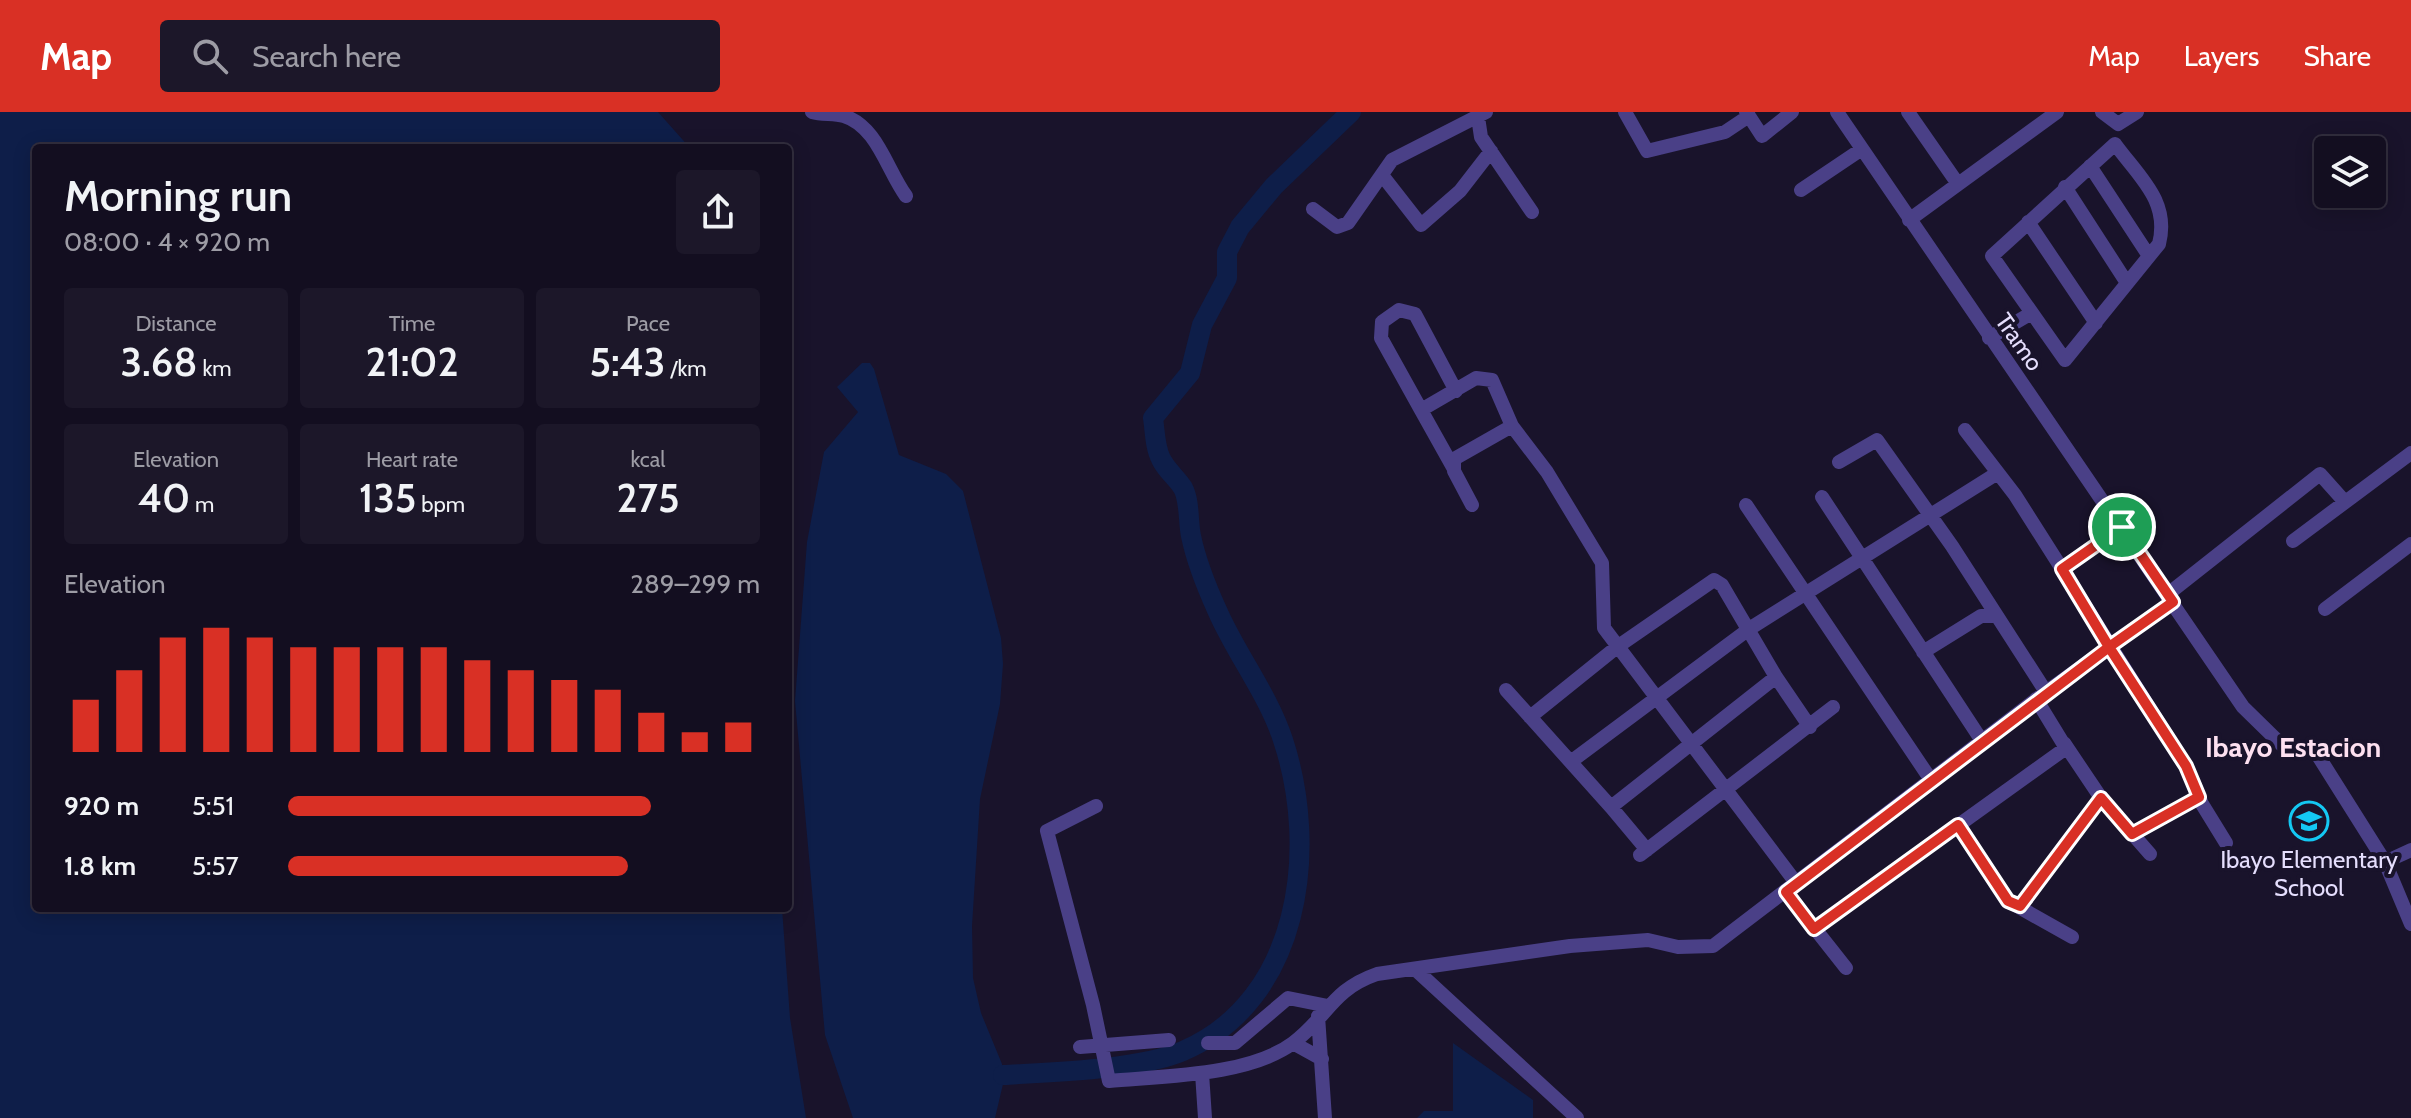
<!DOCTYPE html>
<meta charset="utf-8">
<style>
body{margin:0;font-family:Cabin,sans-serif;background:#1c1729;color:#f1f3f6;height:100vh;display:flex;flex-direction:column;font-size:30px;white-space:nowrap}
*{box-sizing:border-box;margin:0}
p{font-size:26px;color:#9d9ca5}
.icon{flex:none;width:44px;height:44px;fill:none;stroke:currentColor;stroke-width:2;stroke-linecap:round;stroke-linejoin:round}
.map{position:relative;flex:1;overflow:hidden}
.sheet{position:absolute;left:32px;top:32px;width:760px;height:768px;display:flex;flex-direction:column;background:#130e20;border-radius:8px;box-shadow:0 4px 20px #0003,0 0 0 2px #322e3e}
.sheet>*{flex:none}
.controls{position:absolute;left:2314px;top:24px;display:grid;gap:16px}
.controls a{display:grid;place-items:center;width:72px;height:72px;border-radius:8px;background:#130e20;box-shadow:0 4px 20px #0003,0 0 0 2px #322e3e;font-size:40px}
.pin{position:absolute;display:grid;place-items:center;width:68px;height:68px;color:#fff;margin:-34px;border:4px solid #fff;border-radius:50%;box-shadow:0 2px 8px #0007}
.round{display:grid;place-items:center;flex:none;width:84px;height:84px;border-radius:8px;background:#1c1729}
.head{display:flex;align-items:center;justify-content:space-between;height:136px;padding:0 32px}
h1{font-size:44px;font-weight:600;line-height:60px}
.stats{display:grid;grid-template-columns:repeat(3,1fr);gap:12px;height:136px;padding:8px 32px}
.stats div{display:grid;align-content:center;border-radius:8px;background:#1c1729;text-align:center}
.stats b{font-size:40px;font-weight:600}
.stats small{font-size:22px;font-weight:400}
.stats p{font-size:22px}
.chart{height:224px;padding:16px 32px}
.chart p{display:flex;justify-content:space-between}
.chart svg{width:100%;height:144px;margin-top:8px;stroke:#d93025;stroke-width:6}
ul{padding:0 32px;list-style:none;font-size:26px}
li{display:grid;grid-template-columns:128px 96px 1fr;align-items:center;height:60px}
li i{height:20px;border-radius:10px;background:#d93025}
header{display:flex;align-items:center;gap:48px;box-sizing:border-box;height:112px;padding:0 40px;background:#d93025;color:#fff}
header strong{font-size:38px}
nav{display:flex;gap:44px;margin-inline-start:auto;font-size:28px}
.search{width:560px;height:72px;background:#1c1729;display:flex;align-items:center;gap:20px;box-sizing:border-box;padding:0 28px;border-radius:8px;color:#9d9ca5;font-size:30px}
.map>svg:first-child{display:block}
.water{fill:#0e1e49}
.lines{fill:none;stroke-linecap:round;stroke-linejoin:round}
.river{stroke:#0e1e49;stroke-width:20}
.minor{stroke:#4a4087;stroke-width:14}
.route-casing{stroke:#fff;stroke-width:16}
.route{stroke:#d93025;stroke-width:10}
.labels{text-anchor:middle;stroke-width:8;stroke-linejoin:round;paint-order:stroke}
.street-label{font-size:24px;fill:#e5defd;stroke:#19132b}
.poi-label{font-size:24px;fill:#e5defd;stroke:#19132b}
.quarter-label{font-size:28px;font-weight:bold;fill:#fde0f0;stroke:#19132b}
</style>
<header>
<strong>Map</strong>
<div class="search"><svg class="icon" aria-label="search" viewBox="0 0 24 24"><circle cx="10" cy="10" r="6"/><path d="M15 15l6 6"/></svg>Search here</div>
<nav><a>Map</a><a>Layers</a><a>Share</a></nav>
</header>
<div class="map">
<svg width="2411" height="1006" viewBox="0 0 2411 1006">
<rect width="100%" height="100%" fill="#19132b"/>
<!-- water -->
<path class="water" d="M0 0H658L690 36H36V796H782L790 906 806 1006H0Z
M862 251H870L874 257 899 343 946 362 963 379 1001 526 1003 552 1000 592 980 687 972 814 973 866 981 901 1002 952 1003 972 995 1006H853L825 923 795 589 807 430 824 340 858 300 837 275Z
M1453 931 1533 988V1006H1417L1424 999H1453Z"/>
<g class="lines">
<!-- river -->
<path class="river" d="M1003 963C1054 960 1138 958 1183 939 1301 888 1319 737 1283 628 1268 582 1236 542 1217 498 1207 476 1196 448 1191 424 1188 410 1190 389 1183 376 1177 366 1166 358 1161 347 1155 336 1155 319 1153 306L1190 261 1202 213 1227 166V140L1240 115 1274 74 1351 0"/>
<!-- minor -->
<path class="minor" d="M812 0C822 3 834 1 844 4 877 14 887 58 906 84
M1625 0 1647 39 1725 20 1749 4 1746 0
M1837 0 2243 595 2285 636 2310 637 2317 642 2385 750 2411 812
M1908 0 1958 72
M2102 0 2118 12 2137 0
M1749 4 1762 24 1792 0
M1478 5 1481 25 1532 100
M2115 32C2139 65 2170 89 2159 132L2065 248 1992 144Z
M2090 54 2149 144
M1382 63 1421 113 1460 79 1491 39
M2065 75 2127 171
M1801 78 1862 37
M1313 97 1337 115 1348 111 1392 48 1486 0
M1909 108 2057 0
M2028 110 2096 211
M1989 226 2030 202
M1456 279 1415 202 1399 198 1382 210 1381 226 1421 298 1476 266 1492 268 1512 314 1547 360 1602 451 1604 516 1797 772
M1421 298 1454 357
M1965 318 2015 383 2062 457 2186 654 2202 692 2226 731
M1839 350 1877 328 1952 434 2046 580
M1822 385 1982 629
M1472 393 1454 359V347L1512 314
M1746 393 1931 668
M2293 429 2411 341
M2062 457 2122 415
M2168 482 2320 362 2345 390
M2325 497 2411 432
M1923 540 1981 504H1997
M1506 578 1611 695
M1530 605 1617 535 1714 468 1722 473 1776 565 1810 615
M1573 648 1749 517 1996 362
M2101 686 2150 742
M1096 694 1047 719 1093 893 1109 969C1162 964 1249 964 1293 931 1328 905 1331 878 1377 862L1570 834 1648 828 1678 835 1713 834 2046 580 2173 490
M1958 713 2008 789 2072 825
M2132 722 2199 685
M1647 738 1611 695 1776 565
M1640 743 1833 595
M2385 750 2411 738
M1786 780 1846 856
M2020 794 2101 686 2064 631
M1814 817 2066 636 2036 587
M1416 858 1577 1006
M1318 904 1325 1006
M1208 931H1235L1288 886 1328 894
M1293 931 1322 947
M1080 935 1169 928
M1202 961 1205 1006"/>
</g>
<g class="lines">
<defs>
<path id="route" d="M2122 415 2062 457 2109 535 1786 780 1814 817 1958 713 2008 789 2020 794 2101 686 2132 722 2199 685 2186 654 2109 535 2173 490 2122 415"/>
</defs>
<!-- route casing -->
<use href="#route" class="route-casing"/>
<!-- route -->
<use href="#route" class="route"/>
</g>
<!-- icons -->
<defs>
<symbol id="school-ring" viewBox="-11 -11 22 22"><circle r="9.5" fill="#19132b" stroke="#14c8f3" stroke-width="1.5"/><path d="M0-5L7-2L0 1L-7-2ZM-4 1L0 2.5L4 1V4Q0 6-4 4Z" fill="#14c8f3"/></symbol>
</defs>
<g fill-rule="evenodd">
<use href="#school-ring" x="2287" y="687" width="44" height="44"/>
</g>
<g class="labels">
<!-- street labels -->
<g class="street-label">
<text transform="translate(2019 230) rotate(55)" y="8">Tramo</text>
</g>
<!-- poi labels -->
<g class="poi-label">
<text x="2309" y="756">Ibayo Elementary<tspan x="2309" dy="28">School</tspan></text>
</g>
<!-- quarter labels -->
<g class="quarter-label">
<text x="2293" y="645">Ibayo Estacion</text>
</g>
</g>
</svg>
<div class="controls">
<a><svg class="icon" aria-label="layers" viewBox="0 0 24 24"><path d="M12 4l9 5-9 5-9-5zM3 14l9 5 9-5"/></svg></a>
</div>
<div class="pin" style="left:2122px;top:415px;background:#1e9e55"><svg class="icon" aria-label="arrive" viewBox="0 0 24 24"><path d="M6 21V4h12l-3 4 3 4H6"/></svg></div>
<section class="sheet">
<div class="head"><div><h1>Morning run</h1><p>08:00 · 4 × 920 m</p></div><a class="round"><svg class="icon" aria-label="share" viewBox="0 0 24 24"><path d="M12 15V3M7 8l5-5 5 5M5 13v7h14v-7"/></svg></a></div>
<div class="stats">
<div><p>Distance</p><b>3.68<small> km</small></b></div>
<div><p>Time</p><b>21:02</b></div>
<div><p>Pace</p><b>5:43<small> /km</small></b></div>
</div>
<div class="stats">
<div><p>Elevation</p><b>40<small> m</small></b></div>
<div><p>Heart rate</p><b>135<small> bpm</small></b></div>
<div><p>kcal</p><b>275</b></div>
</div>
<div class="chart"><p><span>Elevation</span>289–299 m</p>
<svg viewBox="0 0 160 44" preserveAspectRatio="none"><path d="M5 44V28M15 44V19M25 44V9M35 44V6M45 44V9M55 44V12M65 44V12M75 44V12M85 44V12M95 44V16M105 44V19M115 44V22M125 44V25M135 44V32M145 44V38M155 44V35"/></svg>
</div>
<ul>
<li><b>920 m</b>5:51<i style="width:77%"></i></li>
<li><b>1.8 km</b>5:57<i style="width:72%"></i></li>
</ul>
</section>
</div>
